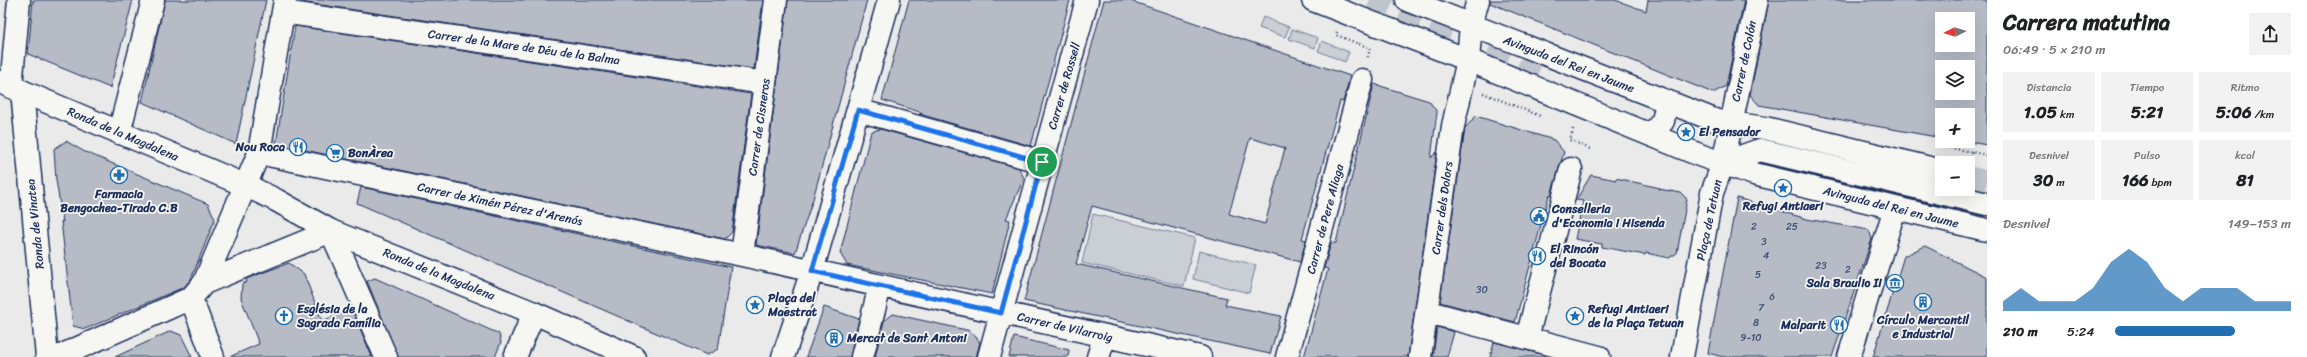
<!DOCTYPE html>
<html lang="es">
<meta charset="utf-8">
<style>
body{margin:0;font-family:Sriracha,sans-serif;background:#f2f2f2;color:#202124;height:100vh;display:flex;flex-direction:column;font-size:15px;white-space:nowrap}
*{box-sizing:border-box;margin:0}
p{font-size:13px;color:#757577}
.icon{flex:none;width:22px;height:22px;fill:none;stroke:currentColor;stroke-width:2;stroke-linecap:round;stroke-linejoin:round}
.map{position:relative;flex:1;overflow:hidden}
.drawer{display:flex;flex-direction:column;background:#fff;width:320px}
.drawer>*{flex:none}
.needle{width:26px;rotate:265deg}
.buttons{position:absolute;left:1935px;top:12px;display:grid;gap:8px}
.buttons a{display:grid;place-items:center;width:40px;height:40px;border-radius:0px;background:#fff;box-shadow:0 4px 16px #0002;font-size:20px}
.pin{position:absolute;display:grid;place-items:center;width:34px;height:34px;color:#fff;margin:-17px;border:2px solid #fff;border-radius:50%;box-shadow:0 1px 4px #0007}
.round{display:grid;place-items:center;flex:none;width:42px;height:42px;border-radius:0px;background:#f2f2f2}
.overview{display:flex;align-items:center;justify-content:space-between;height:68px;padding:0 16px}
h1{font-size:22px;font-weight:800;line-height:30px}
.metrics{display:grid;grid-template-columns:repeat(3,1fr);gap:6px;height:68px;padding:4px 16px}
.metrics div{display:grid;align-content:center;border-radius:0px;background:#f2f2f2;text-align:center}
.metrics b{font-size:17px;font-weight:800}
.metrics small{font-size:11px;font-weight:400}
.metrics p{font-size:11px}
.chart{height:112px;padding:8px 16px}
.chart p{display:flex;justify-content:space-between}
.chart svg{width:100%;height:72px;margin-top:4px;fill:#1f6fb2;opacity:.7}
ul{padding:0 16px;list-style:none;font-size:13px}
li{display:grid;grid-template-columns:64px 48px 1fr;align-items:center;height:30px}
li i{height:10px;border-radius:5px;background:#1f6fb2}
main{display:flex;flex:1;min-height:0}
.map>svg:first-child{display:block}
.green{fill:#caced5;stroke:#727e9a}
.building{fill:#b6bbc6;stroke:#1b2f5e;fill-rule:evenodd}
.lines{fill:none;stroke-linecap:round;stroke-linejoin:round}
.minor-tunnel{stroke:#c0c5cd;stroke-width:22;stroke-dasharray:22 11;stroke-linecap:butt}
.minor-casing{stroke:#1b2f5e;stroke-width:25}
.major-casing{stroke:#1b2f5e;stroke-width:25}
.path{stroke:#1b2f5e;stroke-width:2.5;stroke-dasharray:1 3;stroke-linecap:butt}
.minor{stroke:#f6f6f2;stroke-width:22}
.major{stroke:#f6f6f2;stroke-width:22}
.route-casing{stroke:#fff;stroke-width:8}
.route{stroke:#1a73e8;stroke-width:5}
.labels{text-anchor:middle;stroke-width:3.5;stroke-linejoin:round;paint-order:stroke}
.number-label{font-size:10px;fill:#425278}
.street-label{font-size:12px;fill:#1b2f5e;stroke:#f6f6f2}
.poi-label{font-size:12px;font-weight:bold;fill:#1b2f5e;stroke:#f6f6f2;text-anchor:start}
</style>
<main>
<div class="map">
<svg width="1987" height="357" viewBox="0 0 1987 357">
<rect width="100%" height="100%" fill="#e9eae9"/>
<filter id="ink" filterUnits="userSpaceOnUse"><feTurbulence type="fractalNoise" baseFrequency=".025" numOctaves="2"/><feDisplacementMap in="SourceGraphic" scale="8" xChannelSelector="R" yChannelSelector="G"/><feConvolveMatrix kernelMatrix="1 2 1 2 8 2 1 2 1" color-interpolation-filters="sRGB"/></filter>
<g filter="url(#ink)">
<!-- green -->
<path class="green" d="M1263 17 1289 27 1285 37 1259 28Z
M1292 29 1318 38 1315 48 1289 39Z
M1322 41 1349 52 1345 62 1318 51Z
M1093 214 1195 238 1184 286 1082 263Z
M1199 251 1256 265 1249 293 1193 279Z"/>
<!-- building -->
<path class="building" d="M33 0H133L110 88 28 54Z
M165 0H266L236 144 142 102Z
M301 0H763L754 69 301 2Z
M788 0H867L813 199 795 253 756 245Z
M909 0H1070L1031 146 919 114 923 113 882 100Z
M1104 0H1128L1350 76 1343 102 1340 101 1302 239 1306 240 1300 262 1092 206 1076 264 1227 298 1225 305 1281 316 1270 354 1024 301ZM1250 138 1285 148 1265 224 1229 214Z
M1490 0H1615L1646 11 1648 0H1744L1726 86 1713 93 1490 3Z
M1769 0H1987V145L1963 141H1968V115H1942V138L1759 105 1750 95ZM1942 19H1968V45H1942ZM1942 67H1968V93H1942Z
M295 26 751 94 732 232 725 239 276 144Z
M1374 84 1429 101 1437 112 1431 158 1437 152 1408 357H1304L1328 269 1324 268 1331 243H1336Z
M1476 116 1554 140 1564 152 1551 195H1549L1515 322 1440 302 1465 128Z
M880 129 1019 168 1024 178 1006 219 1010 220 992 294 847 265 840 253 871 132Z
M66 141 83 151 208 204 215 219 191 279 184 287 85 329 73 326 61 221 63 222 56 180 54 149Z
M1591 175 1616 180V178L1660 188 1659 189 1681 193 1687 199 1677 253 1669 258 1646 253 1645 255 1602 247V244L1575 239 1583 201 1576 200Z
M361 187 731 267 718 349 707 355 357 203Z
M1737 198 1807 219 1869 230 1872 239 1832 357H1723L1708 353Z
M1925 246 1987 277V357H1873L1904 256Z
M289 263 304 274 322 321 352 309 372 357H229L259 344 241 298 242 284 247 282 246 279Z
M375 278 499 334 501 342 495 357H398L367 281Z
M824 307 859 319 850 357H806Z
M893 314 971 331 980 342 976 357H875L884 321Z
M1437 327 1454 332 1447 357H1433Z
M171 331 181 335 192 357H115Z
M1014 337 1069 350 1068 357H1009Z
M1494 342 1544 355 1543 357H1490Z"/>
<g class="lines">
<!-- minor-tunnel -->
<path class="minor-tunnel" d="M1370 0 1487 45
M1486 56 1542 78
M1968 177 1987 182"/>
<defs>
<path id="minor" d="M1313 0 1468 60 1702 156 1754 174 1987 230
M1407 0 1717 121 1765 128 1942 171
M283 12 765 83
M11 87 19 0
M22 91 47 357
M858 110 1042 162
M119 133 153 0
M1651 135 1663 121 1667 102
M259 153 742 255 1200 357
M1723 163 1760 150 1987 204
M742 255 776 0
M204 283 331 231 386 357
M191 298 213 357
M1428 312 1599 357
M1527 338 1571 169
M58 357 191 298 204 283 259 153 285 0
M515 357 534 313
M783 357 812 271 889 0
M862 357 880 286
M989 357 1087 0
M1098 357 1105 336
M1287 357 1362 80
M1420 357 1453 126 1468 60 1471 25 1478 0
M1682 357 1712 193 1723 163 1757 0
M1849 357 1895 208"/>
<path id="major" d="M0 82 247 186 276 200 331 231 534 313 634 357"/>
</defs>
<!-- minor casing -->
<use href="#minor" class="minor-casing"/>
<!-- major casing -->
<use href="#major" class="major-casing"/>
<!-- path -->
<path class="path" d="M1337 32 1336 35 1370 48 1367 60
M1483 93 1540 116
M1573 129 1570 140 1590 149
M1946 147 1987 155
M1968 169 1972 152"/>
<!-- minor -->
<use href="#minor" class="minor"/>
<!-- major -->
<use href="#major" class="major"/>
</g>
</g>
<g class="lines" filter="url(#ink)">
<defs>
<path id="route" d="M858 110 1042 162 1001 313 812 271Z"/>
</defs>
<!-- route casing -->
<use href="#route" class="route-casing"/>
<!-- route -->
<use href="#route" class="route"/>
</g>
<!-- icons -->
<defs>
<symbol id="sight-ring" viewBox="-11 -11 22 22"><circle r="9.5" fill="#f6f6f2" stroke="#1f6fb2" stroke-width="1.5"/><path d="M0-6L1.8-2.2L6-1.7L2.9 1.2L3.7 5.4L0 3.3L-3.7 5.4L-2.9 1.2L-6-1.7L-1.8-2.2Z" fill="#1f6fb2"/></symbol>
<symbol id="restaurant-ring" viewBox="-11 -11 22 22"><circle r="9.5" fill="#f6f6f2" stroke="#1f6fb2" stroke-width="1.5"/><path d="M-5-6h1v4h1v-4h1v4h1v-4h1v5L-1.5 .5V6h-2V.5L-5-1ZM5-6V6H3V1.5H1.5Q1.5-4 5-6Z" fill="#1f6fb2"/></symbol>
<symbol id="supermarket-ring" viewBox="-11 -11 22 22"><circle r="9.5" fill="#f6f6f2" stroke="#1f6fb2" stroke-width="1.5"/><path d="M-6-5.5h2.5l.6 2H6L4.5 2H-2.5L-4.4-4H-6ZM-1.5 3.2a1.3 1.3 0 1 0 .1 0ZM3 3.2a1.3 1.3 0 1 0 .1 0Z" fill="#1f6fb2"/></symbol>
<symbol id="pharmacy-ring" viewBox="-11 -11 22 22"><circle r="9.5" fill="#f6f6f2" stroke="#1f6fb2" stroke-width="1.5"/><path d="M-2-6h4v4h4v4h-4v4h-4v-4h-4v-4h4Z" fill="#1f6fb2"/></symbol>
<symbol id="civic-ring" viewBox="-11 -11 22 22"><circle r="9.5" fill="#f6f6f2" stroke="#1f6fb2" stroke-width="1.5"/><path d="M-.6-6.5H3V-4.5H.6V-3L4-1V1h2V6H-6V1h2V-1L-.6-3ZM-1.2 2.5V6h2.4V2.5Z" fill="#1f6fb2"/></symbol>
<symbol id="museum-ring" viewBox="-11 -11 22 22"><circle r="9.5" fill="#f6f6f2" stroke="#1f6fb2" stroke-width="1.5"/><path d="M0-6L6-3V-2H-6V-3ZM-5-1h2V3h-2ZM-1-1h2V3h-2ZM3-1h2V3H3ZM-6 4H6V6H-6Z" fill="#1f6fb2"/></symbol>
<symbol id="building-ring" viewBox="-11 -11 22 22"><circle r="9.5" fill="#f6f6f2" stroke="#1f6fb2" stroke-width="1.5"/><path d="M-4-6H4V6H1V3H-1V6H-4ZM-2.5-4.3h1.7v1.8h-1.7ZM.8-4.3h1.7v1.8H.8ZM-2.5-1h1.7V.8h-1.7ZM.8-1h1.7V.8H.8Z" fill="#1f6fb2"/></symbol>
<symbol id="church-ring" viewBox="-11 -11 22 22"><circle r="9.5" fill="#f6f6f2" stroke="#1f6fb2" stroke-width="1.5"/><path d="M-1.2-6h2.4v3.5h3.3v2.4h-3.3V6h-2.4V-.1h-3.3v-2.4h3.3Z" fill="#1f6fb2"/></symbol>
</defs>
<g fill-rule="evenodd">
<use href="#sight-ring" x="1676" y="122" width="20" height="20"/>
<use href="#restaurant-ring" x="288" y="137" width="20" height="20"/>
<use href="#supermarket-ring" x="325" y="143" width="20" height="20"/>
<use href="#pharmacy-ring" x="109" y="165" width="20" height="20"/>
<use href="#sight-ring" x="1773" y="178" width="20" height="20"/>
<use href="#civic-ring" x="1529" y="206" width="20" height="20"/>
<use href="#restaurant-ring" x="1527" y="246" width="20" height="20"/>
<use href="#museum-ring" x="1885" y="273" width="20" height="20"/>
<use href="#building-ring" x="1913" y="292" width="20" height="20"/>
<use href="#sight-ring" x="745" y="295" width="20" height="20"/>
<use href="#church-ring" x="274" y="306" width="20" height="20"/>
<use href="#sight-ring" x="1565" y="306" width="20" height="20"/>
<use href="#restaurant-ring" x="1829" y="315" width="20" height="20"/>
<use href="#building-ring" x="824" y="328" width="20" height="20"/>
</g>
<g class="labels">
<!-- number labels -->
<g class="number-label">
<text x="1754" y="230">2</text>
<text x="1792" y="230">25</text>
<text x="1764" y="245">3</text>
<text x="1766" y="259">4</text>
<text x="1821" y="269">23</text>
<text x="1848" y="273">2</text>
<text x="1758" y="278">5</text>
<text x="1482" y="293">30</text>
<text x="1772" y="300">6</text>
<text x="1761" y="311">7</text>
<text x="1756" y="326">8</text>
<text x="1751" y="341">9-10</text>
</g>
<!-- street labels -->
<g class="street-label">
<text transform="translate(524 47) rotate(8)" y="4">Carrer de la Mare de Déu de la Balma</text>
<text transform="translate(1744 61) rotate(-78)" y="4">Carrer de Colón</text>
<text transform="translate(1569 64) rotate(21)" y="4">Avinguda del Rei en Jaume</text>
<text transform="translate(1064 86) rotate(-74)" y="4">Carrer de Rossell</text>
<text transform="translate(759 127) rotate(-82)" y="4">Carrer de Cisneros</text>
<text transform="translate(123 134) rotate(23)" y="4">Ronda de la Magdalena</text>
<text transform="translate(500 204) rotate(12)" y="4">Carrer de Ximén Pérez d'Arenós</text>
<text transform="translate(1891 207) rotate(14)" y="4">Avinguda del Rei en Jaume</text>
<text transform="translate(1442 208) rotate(-82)" y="4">Carrer dels Dolors</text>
<text transform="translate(1325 219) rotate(-75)" y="4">Carrer de Pere Aliaga</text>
<text transform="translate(1709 220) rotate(-78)" y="4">Plaça de Tetuan</text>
<text transform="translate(35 224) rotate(-96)" y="4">Ronda de Vinatea</text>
<text transform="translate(439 274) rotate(22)" y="4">Ronda de la Magdalena</text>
<text transform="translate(1065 327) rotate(13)" y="4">Carrer de Vilarroig</text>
</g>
<!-- poi labels -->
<g class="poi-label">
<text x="1699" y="136">El Pensador</text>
<text x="285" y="151" text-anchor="end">Nou Roca</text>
<text x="348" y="157">BonÀrea</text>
<text x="119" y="198" text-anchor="middle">Farmacia<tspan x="119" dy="14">Bengochea-Tirado C.B</tspan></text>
<text x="1783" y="210" text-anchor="middle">Refugi Antiaeri</text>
<text x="1552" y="213">Conselleria<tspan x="1552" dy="14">d'Economia i Hisenda</tspan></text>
<text x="1550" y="253">El Rincón<tspan x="1550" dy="14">del Bocata</tspan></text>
<text x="1882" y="287" text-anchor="end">Sala Braulio II</text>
<text x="768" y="302">Plaça del<tspan x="768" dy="14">Maestrat</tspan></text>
<text x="297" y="313">Església de la<tspan x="297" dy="14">Sagrada Família</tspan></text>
<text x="1588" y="313">Refugi Antiaeri<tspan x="1588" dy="14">de la Plaça Tetuan</tspan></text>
<text x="1923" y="324" text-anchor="middle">Círculo Mercantil<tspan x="1923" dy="14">e Industrial</tspan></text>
<text x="1826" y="329" text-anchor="end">Malparit</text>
<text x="847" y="342">Mercat de Sant Antoni</text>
</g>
</g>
</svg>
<div class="buttons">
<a><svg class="needle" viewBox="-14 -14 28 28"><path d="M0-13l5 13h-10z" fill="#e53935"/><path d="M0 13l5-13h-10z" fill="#757577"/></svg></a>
<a><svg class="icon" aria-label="layers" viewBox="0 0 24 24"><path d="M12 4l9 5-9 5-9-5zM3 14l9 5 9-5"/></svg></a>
<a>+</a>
<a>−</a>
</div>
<div class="pin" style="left:1042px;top:162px;background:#1e9e55"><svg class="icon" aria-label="arrive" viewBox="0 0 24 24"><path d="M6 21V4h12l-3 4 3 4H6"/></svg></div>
</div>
<section class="drawer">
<div class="overview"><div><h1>Carrera matutina</h1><p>06:49 · 5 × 210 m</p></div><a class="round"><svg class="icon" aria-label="share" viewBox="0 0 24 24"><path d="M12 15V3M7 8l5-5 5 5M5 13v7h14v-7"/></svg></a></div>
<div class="metrics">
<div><p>Distancia</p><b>1.05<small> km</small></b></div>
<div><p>Tiempo</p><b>5:21</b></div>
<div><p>Ritmo</p><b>5:06<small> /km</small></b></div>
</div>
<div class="metrics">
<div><p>Desnivel</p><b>30<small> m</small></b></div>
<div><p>Pulso</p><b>166<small> bpm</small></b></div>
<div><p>kcal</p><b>81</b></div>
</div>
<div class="chart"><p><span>Desnivel</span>149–153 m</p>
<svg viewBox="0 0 160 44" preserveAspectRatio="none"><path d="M0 44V38L10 30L20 38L30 38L40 38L50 30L60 14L70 6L80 14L90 30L100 38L110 30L120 30L130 30L140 38L150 38L160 38V44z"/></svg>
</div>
<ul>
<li><b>210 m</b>5:24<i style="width:68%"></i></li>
</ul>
</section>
</main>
